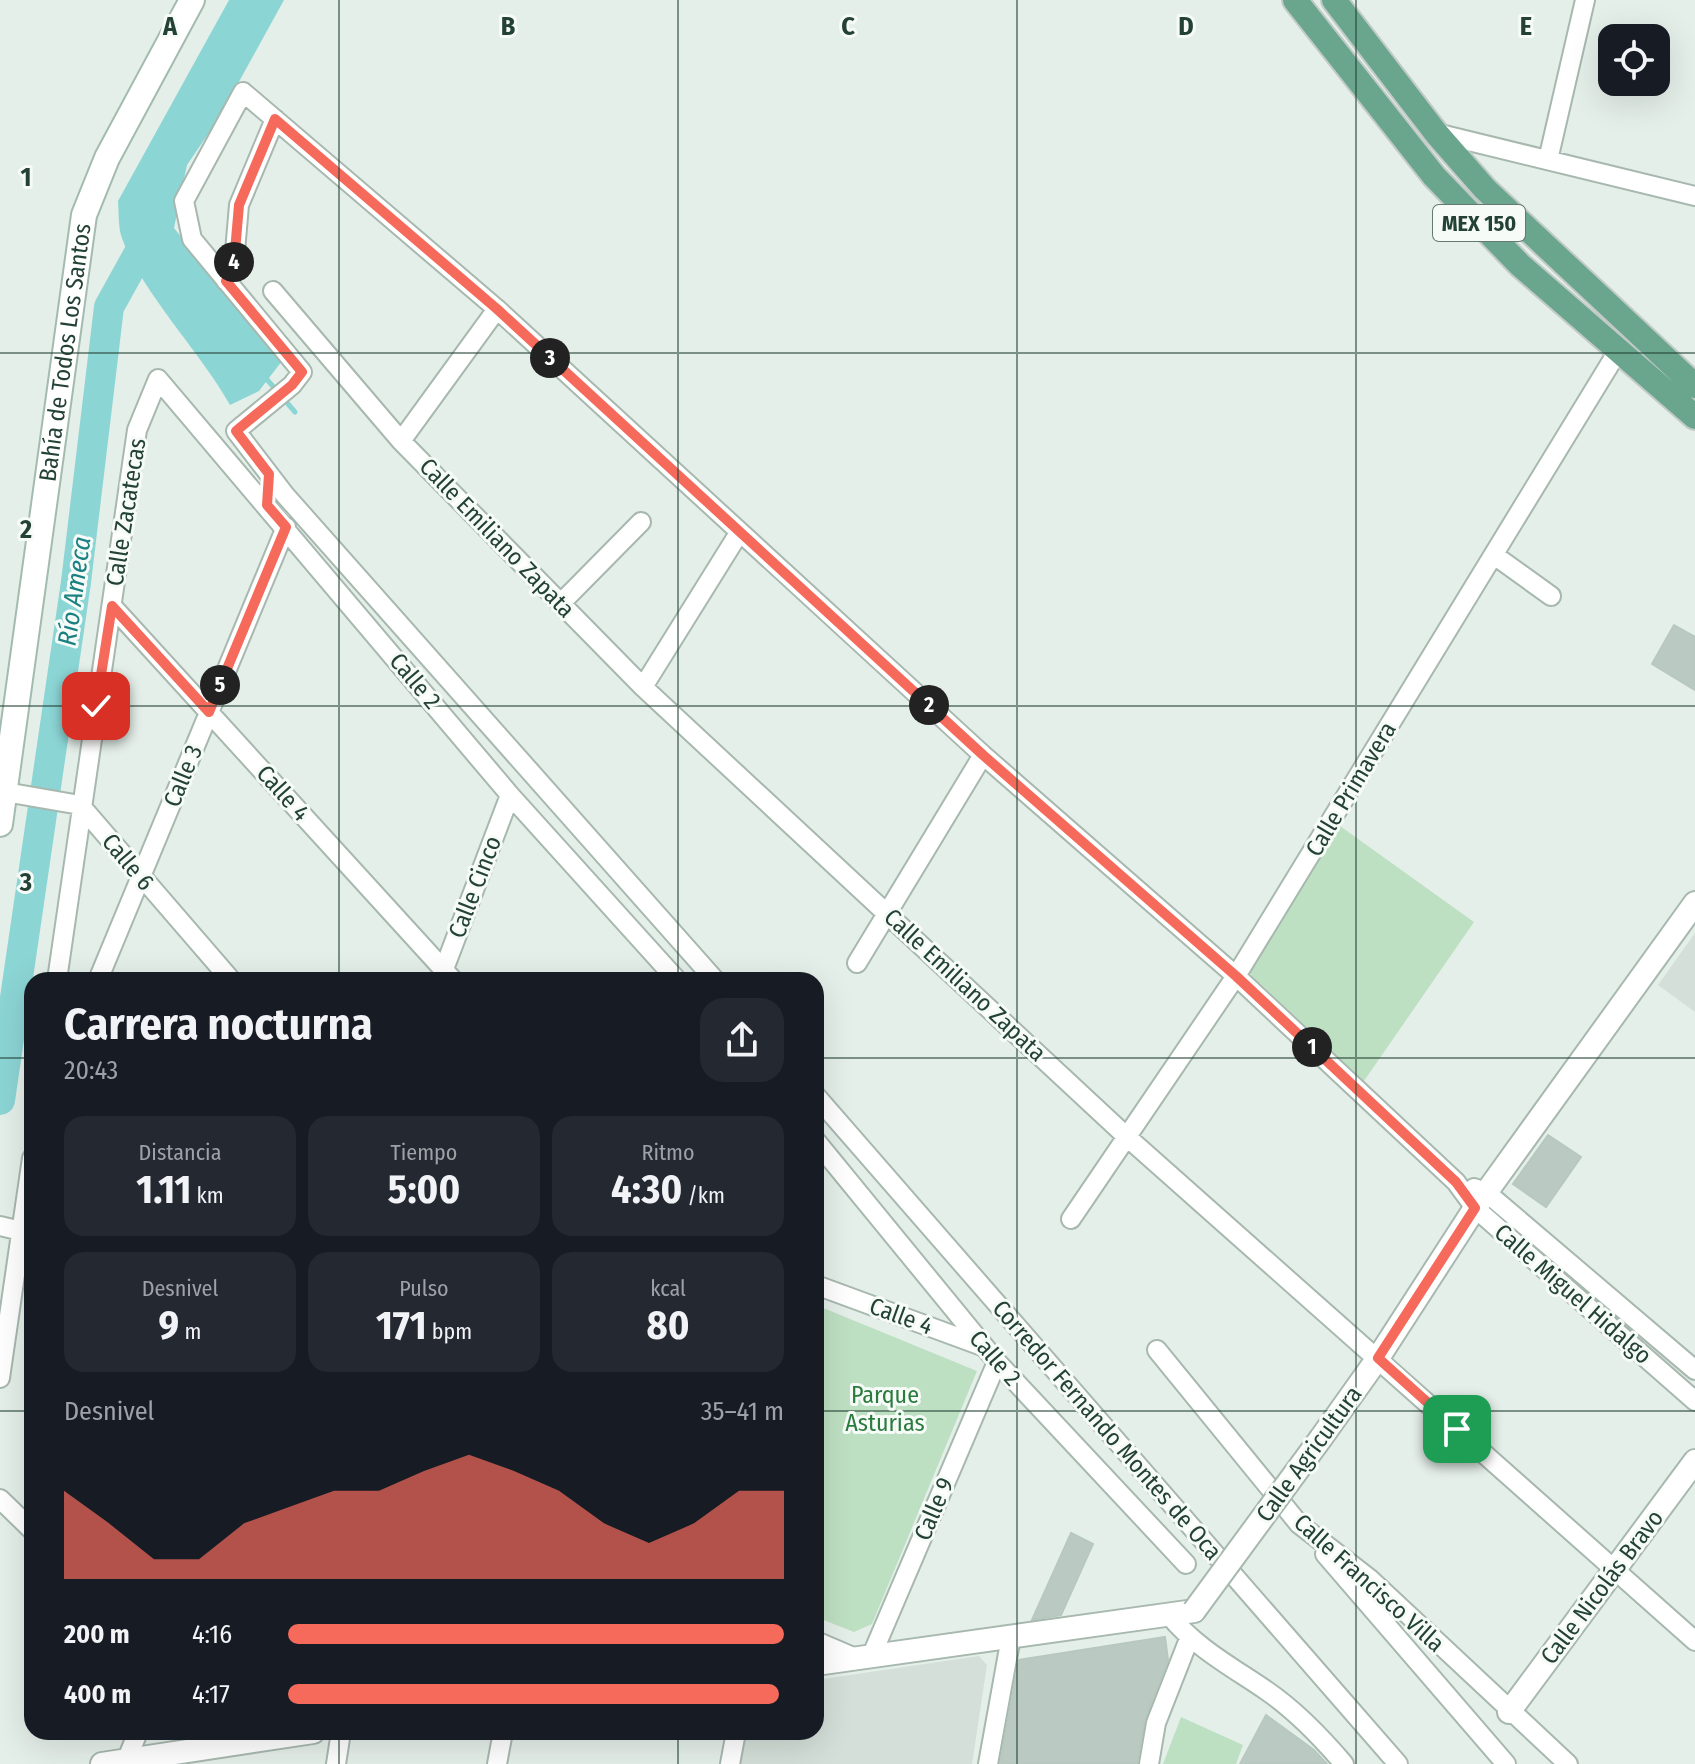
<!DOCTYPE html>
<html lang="es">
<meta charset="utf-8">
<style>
body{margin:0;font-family:"Fira Sans Condensed",sans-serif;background:#242831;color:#f1f3f6;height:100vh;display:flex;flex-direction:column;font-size:30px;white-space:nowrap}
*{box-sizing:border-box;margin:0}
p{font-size:26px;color:#9ea1a6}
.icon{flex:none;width:44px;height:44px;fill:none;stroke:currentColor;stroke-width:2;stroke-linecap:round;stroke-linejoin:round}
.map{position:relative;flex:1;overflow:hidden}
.drawer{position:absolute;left:24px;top:972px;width:800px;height:768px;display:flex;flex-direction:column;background:#171b24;border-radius:24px;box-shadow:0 8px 32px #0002}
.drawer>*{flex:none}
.buttons{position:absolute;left:1598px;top:24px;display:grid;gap:16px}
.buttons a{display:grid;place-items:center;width:72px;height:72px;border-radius:16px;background:#171b24;box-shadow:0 8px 32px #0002;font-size:40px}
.pin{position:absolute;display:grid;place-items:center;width:68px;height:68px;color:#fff;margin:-34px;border-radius:16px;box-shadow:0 4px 12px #0006}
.km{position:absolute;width:40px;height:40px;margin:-20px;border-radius:50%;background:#222;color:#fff;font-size:22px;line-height:40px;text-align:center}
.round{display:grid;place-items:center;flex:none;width:84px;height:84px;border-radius:24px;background:#242831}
.overview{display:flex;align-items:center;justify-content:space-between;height:136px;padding:0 40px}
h1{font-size:44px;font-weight:700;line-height:60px}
.figures{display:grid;grid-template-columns:repeat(3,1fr);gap:12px;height:136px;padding:8px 40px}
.figures div{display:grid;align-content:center;border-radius:20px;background:#242831;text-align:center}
.figures b{font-size:40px;font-weight:700}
.figures small{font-size:22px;font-weight:400}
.figures p{font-size:22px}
.chart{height:224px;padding:16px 40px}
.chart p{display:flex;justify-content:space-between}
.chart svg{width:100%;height:144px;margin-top:8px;fill:#f66a5c;opacity:.7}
ul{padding:0 40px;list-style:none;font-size:26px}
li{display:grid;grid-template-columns:128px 96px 1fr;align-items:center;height:60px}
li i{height:20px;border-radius:10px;background:#f66a5c}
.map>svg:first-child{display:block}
.built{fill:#d3dfd8}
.green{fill:#bee0c2}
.water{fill:#8cd5d5}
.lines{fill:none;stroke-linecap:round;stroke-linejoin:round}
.stream{stroke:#8cd5d5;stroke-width:5}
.river{stroke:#8cd5d5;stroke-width:30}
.building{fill:#bacac2;stroke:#b7c9bf;stroke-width:2}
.minor-casing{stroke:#a7b8af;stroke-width:22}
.tertiary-casing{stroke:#a7b8af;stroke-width:26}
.secondary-casing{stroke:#a3bbaf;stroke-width:28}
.primary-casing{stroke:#c1cac6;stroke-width:28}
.minor{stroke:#fff;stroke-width:18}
.tertiary{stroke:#fff;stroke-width:22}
.secondary{stroke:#fff;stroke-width:24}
.primary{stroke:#69a68d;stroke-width:24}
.tertiary-bridge-casing{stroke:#a7b8af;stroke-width:26;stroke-linecap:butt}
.tertiary-bridge{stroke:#fff;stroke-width:22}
.route-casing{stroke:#fff;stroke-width:16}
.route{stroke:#f66a5c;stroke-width:10}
.grid{fill:none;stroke:#234235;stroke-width:2;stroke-opacity:0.55}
.labels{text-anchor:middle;stroke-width:6;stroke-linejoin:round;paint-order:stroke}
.shield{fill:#f6fbf8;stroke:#627a70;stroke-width:2}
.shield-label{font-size:22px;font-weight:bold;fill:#234235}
.street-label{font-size:24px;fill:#234235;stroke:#f6fbf8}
.park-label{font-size:24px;fill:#2c7b3e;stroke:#f6fbf8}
.water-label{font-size:26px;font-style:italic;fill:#1a8081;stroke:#f6fbf8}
.grid-label{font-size:26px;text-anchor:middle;font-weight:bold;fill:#234235;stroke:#f6fbf8;stroke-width:6;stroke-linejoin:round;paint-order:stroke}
</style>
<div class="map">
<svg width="1695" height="1764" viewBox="0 0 1695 1764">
<rect width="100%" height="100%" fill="#e5efe9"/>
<!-- built -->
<path class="built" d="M1695 933V1012L1658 985Z
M979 1656 987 1665 972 1764H739L745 1732H816V1680Z"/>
<!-- green -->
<path class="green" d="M1340 826 1474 922 1364 1081 1249 973Z
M816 1305 977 1371 872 1624 854 1632 816 1617Z
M1181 1717 1243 1745 1236 1764H1163Z"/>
<!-- water -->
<path class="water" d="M229 0H284L219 118 187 165 174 228 282 361 259 391 230 405C201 353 140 290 122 238 118 228 119 213 118 201Z"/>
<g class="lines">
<!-- stream -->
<path class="stream" d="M264 376 295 412"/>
<!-- river -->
<path class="river" d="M0 1100 76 582 109 307 150 233"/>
</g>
<!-- building -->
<path class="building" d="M1674 625 1695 637V690L1652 664Z
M1548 1135 1581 1157 1546 1207 1513 1184Z
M1071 1533 1093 1544 1061 1615 1032 1620Z
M1165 1637 1168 1660 1145 1719 1137 1764H1000L1019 1660Z
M1266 1715 1314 1750 1327 1764H1240Z"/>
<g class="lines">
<defs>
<path id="minor" d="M1436 133 1695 196
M1548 160 1585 0
M226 281 234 263 239 205 275 119
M273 291 401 441 643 687 1127 1137 1695 1641
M401 441 497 309
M1494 555 1551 596
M561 603 641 522
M112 606 453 980
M643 687 739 533
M0 791 80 805 231 980
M857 963 983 755
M441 977 510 795
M57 980 137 430 158 379 510 795 677 980
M98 980 286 527
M715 980 285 495 236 431 292 385 302 372 192 239 184 201 243 92 497 309 983 755 1236 976 1456 1182 1475 1208 1695 1401
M816 1096 1398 1764
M816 1141 997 1362 1186 1564
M1474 1188 1487 1193 1695 1370
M1071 1219 1236 976 1618 351
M0 1226 21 1231 32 1244
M816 1285 982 1346
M1157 1350 1299 1524 1370 1579 1568 1764
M0 1378 32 1158
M0 1499 32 1530
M1325 1554 1506 1764
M1169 1615C1196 1648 1232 1667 1267 1691 1296 1711 1321 1737 1344 1764
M816 1641 858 1659
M871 1657 997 1362
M125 1764 138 1732
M336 1764 341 1732
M497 1764 503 1732
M730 1764 736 1732
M988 1764 1011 1637
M1149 1764 1156 1723 1189 1639"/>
<path id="tertiary" d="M1321 1438 1378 1358 1475 1208 1695 903
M816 1664 1194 1611
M1509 1712 1695 1461
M102 1764 313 1732"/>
<g id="secondary">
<path id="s1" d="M0 824 84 215 107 158 192 0"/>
</g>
<path id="primary" d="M1295 0 1434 176 1520 265 1695 417
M1334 0 1436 133 1485 189 1695 386"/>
</defs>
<!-- minor casing -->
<use href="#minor" class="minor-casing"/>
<!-- tertiary casing -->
<use href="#tertiary" class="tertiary-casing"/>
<!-- secondary casing -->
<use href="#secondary" class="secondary-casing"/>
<!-- primary casing -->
<use href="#primary" class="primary-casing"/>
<!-- minor -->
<use href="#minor" class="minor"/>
<!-- tertiary -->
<use href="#tertiary" class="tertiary"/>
<!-- secondary -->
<use href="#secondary" class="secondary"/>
<!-- primary -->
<use href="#primary" class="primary"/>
<defs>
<path id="tertiary-bridge" d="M1194 1611 1321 1438"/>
</defs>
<!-- tertiary-bridge casing -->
<use href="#tertiary-bridge" class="tertiary-bridge-casing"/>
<!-- tertiary-bridge -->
<use href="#tertiary-bridge" class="tertiary-bridge"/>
</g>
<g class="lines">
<defs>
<path id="route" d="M96 706 112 606 209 712 286 527 267 505 269 474 236 431 292 385 302 372 226 281 234 263 239 205 275 119 497 309 983 755 1236 976 1456 1182 1475 1208 1378 1358 1457 1429"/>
</defs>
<!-- route casing -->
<use href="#route" class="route-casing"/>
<!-- route -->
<use href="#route" class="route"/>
</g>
<!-- grid -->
<path class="grid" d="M339 0V980M678 0V980M1017 0V1764M1356 0V1764M0 353H1695M0 706H1695M0 1058H32M816 1058H1695M0 1411H32M816 1411H1695M339 1732V1764M678 1732V1764"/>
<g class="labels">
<!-- shield labels -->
<rect class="shield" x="1433" y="205" width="92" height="36" rx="6"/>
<g class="shield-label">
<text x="1479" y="231">MEX 150</text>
</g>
<!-- street labels -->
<g class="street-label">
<text dy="8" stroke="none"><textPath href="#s1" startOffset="476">Bahía de Todos Los Santos</textPath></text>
<text transform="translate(126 512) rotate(-81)" y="8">Calle Zacatecas</text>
<text transform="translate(497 538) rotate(46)" y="8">Calle Emiliano Zapata</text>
<text transform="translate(415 681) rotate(50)" y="8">Calle 2</text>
<text transform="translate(183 776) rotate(-68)" y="8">Calle 3</text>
<text transform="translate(1351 789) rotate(-59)" y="8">Calle Primavera</text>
<text transform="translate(283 793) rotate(48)" y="8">Calle 4</text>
<text transform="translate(128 862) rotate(50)" y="8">Calle 6</text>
<text transform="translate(475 887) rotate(-69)" y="8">Calle Cinco</text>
<text transform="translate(965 985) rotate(43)" y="8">Calle Emiliano Zapata</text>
<text transform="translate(1573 1294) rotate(41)" y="8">Calle Miguel Hidalgo</text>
<text transform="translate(901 1316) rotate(20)" y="8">Calle 4</text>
<text transform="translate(995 1358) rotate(49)" y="8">Calle 2</text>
<text transform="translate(1107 1430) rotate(49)" y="8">Corredor Fernando Montes de Oca</text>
<text transform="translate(1309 1454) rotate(-54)" y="8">Calle Agricultura</text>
<text transform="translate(934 1509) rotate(-67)" y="8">Calle 9</text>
<text transform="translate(1369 1583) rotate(42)" y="8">Calle Francisco Villa</text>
<text transform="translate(1602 1587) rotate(-53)" y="8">Calle Nicolás Bravo</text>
</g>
<!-- park labels -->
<g class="park-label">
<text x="885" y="1403">Parque<tspan x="885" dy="28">Asturias</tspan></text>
</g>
<!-- water labels -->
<g class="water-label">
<text transform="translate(74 591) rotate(-82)" y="9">Río Ameca</text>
</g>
</g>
<g class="grid-label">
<text x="170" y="35">A</text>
<text x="508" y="35">B</text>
<text x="848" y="35">C</text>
<text x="1186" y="35">D</text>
<text x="1526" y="35">E</text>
<text x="26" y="186">1</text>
<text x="26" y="538">2</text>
<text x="26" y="891">3</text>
</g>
</svg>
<div class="buttons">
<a><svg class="icon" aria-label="locate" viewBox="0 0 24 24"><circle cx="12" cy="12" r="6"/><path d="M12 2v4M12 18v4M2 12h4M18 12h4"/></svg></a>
</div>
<div class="pin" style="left:1457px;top:1429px;background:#1e9e55"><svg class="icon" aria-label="arrive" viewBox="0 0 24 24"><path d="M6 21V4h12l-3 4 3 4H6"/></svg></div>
<div class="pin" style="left:96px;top:706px;background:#d93025"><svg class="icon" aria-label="check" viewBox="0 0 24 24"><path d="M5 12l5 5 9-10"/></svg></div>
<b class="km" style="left:1312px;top:1047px">1</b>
<b class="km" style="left:929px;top:705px">2</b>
<b class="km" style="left:550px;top:358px">3</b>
<b class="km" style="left:234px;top:262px">4</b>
<b class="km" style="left:220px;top:685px">5</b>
<section class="drawer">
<div class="overview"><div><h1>Carrera nocturna</h1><p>20:43</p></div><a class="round"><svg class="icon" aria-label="share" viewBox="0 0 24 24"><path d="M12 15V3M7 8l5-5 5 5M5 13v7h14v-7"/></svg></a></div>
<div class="figures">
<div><p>Distancia</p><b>1.11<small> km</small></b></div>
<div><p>Tiempo</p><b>5:00</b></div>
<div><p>Ritmo</p><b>4:30<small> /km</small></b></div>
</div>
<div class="figures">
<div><p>Desnivel</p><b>9<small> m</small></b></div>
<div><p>Pulso</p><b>171<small> bpm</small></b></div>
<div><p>kcal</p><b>80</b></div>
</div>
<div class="chart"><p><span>Desnivel</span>35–41 m</p>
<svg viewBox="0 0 160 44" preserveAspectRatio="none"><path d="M0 44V17L10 27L20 38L30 38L40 27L50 22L60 17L70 17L80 11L90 6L100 11L110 17L120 27L130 33L140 27L150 17L160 17V44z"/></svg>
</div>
<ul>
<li><b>200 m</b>4:16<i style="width:100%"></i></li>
<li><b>400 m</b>4:17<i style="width:99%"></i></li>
</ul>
</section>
</div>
